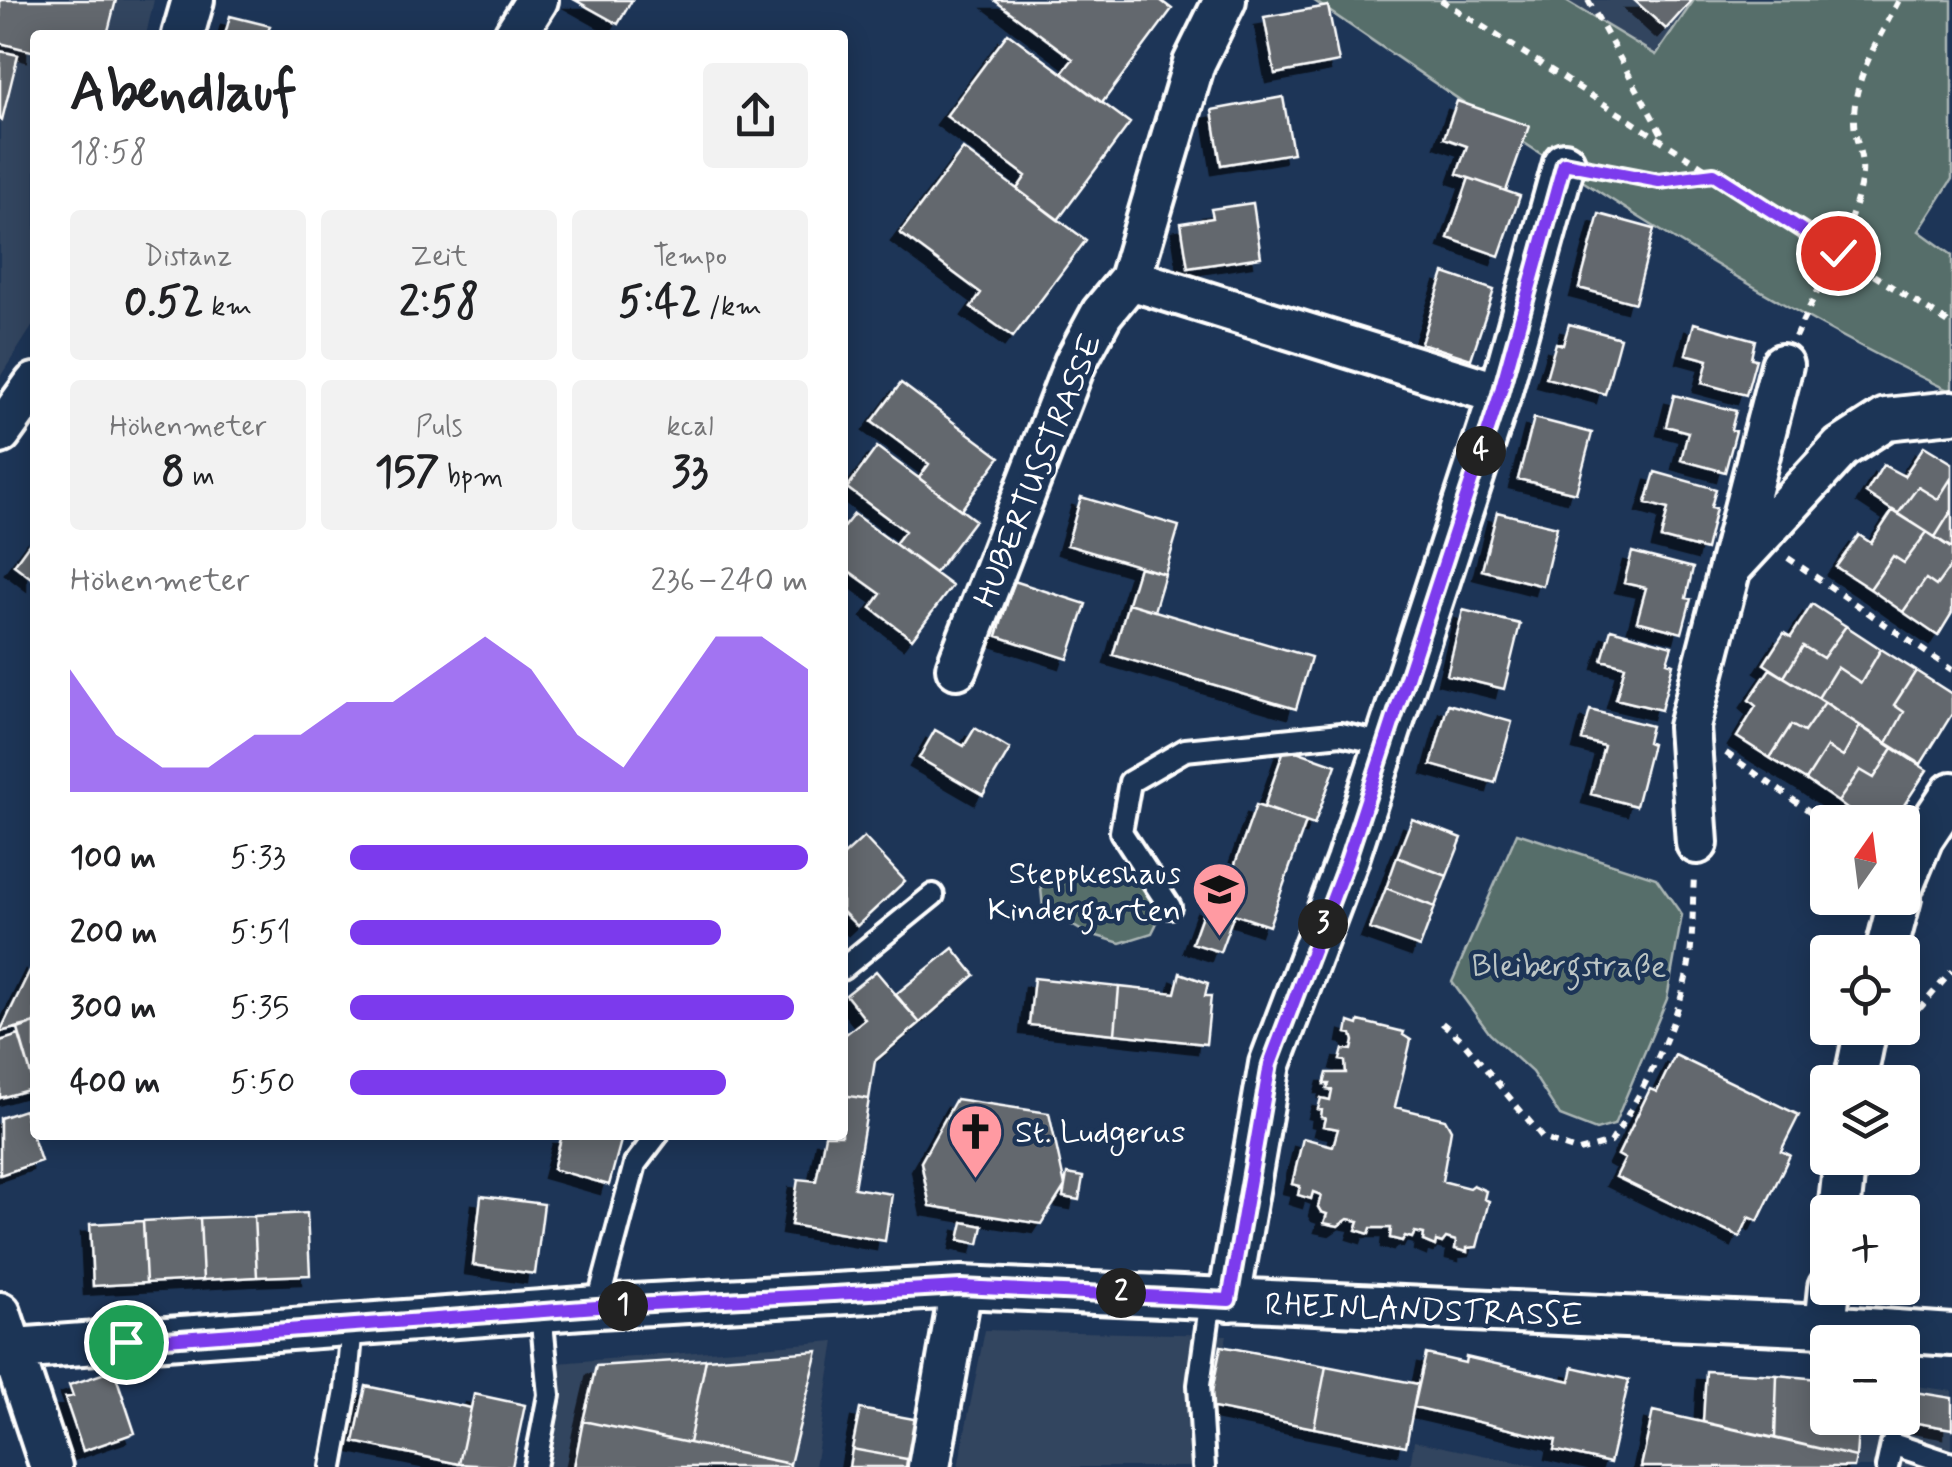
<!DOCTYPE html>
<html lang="de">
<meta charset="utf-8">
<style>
body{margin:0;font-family:Mynerve,sans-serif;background:#f2f2f2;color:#202124;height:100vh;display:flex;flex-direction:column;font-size:38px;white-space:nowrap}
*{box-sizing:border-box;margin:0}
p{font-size:32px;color:#757577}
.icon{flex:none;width:55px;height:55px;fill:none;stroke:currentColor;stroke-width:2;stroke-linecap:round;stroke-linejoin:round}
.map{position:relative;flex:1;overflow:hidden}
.sheet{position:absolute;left:30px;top:30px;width:818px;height:1110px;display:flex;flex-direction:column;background:#fff;border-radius:10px;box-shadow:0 5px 25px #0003}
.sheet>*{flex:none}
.needle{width:65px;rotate:14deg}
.tools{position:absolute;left:1810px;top:805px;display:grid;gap:20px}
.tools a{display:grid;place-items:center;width:110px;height:110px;border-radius:10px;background:#fff;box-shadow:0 5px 25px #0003;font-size:50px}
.pin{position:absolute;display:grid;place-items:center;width:85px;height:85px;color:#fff;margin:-42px;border:5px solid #fff;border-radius:50%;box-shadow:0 2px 10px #0007}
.km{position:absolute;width:50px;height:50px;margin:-25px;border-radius:50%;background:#222;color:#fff;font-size:28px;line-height:50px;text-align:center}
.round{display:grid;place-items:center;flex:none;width:105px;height:105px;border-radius:10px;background:#f2f2f2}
.head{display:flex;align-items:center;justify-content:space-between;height:170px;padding:0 40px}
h1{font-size:55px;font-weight:700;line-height:75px}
.metrics{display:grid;grid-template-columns:repeat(3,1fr);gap:15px;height:170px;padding:10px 40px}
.metrics div{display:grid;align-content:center;border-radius:10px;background:#f2f2f2;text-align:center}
.metrics b{font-size:42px;font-weight:700}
.metrics small{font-size:28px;font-weight:400}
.metrics p{font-size:28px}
.chart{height:280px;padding:20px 40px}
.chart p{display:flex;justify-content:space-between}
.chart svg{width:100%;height:180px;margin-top:10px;fill:#7c3aed;opacity:.7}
ul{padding:0 40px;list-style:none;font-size:32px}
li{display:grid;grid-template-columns:160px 120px 1fr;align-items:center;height:75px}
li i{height:25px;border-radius:12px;background:#7c3aed}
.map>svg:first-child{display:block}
.built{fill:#32445e}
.green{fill:#576e6b;stroke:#abb6b5;stroke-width:2.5}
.building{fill:#63686e;stroke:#fff;stroke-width:2.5;filter:url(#shadow)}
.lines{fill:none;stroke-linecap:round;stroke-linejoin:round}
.lane-casing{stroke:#fff;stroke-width:28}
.street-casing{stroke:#fff;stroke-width:48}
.path{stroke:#fff;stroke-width:6;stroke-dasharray:8 8;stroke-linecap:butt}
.lane{stroke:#1d3557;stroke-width:20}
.street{stroke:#1d3557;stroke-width:40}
.path-bridge{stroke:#fff;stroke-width:6;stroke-dasharray:8 8;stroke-linecap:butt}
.route-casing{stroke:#fff;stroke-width:20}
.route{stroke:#7c3aed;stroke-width:12}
.labels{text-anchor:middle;stroke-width:9;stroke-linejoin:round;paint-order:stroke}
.street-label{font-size:32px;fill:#fff;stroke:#1d3557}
.poi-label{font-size:32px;fill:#fff;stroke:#1d3557;text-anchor:end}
.park-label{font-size:32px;fill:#bcc5c4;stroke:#1d3557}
</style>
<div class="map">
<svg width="1952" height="1467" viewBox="0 0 1952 1467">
<defs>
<filter id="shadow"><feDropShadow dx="-9" dy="9" stdDeviation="0" flood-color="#0009"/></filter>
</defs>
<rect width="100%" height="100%" fill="#1d3557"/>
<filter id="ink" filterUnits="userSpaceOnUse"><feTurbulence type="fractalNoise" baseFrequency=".01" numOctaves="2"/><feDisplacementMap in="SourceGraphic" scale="20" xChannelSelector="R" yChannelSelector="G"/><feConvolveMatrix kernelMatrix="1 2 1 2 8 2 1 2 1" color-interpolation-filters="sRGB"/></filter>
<g filter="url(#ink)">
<!-- built -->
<path class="built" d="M0 0H154L146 35H35V322L0 377Z
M1564 0H1694L1656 55Z
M985 1330 1227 1335 1201 1467H958Z
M835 1341 815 1467H523L544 1364Z
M1819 1372 1827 1373 1828 1418H1902L1903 1384 1952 1391V1467H1792Z
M1414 1441 1541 1467H1410Z"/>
<!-- green -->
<path class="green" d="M1313 0H1564L1656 55 1694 0H1952V179L1919 231 1952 255V392C1727 285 1518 140 1313 0Z
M1517 833 1656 878 1682 915 1667 999 1614 1125 1596 1130 1560 1116 1532 1072 1490 1034 1452 982Z
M1081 871 1143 880C1161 903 1167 905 1152 933L1120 943 1084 932 1043 908 1040 879Z"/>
<!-- building -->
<path class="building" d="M0 0H116L107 35H35V52L0 43Z
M575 0H632L618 24Z
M994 0H1160L1172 9 1102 103 1062 73 1073 59Z
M1634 0H1692L1666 29Z
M1328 6 1339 62 1275 74 1264 17Z
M230 16 270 26 267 35H225Z
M1008 33 1130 123 1058 220 1017 189 1026 176 946 116Z
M0 51 18 55 2 120 0 119Z
M1283 97 1293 153 1221 165 1212 110Z
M1457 101 1529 126 1506 191 1457 174 1467 146 1444 138Z
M963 149 1086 240 1013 337 971 307 981 293 900 233Z
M1469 178 1520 196 1499 256 1448 238Z
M1253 203 1261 257 1188 268 1181 223 1213 218 1211 209Z
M1599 214 1654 229 1635 303 1579 288Z
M1444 273 1494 290 1471 359 1421 343Z
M1694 323 1755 340 1751 358 1756 359 1746 395 1702 383 1708 360 1686 354Z
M1569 324 1620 338 1605 394 1546 378 1556 343 1563 345Z
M901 383 1000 457 961 510 919 478 929 464 872 422Z
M1674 395 1736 411 1731 430 1736 431 1725 472 1681 460 1688 432 1666 426Z
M1534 418 1592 433 1576 493 1518 479Z
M1924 446 1952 463V477L1938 499 1918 487 1898 514 1866 493 1883 465 1904 476Z
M877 447 975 520 935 573 895 544 905 531 847 488Z
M1655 472 1716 489 1711 507 1716 508 1706 550 1661 538 1668 509 1646 503Z
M1952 477V510L1935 537 1898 514 1918 487 1938 499Z
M1081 497 1179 526 1165 574 1067 545Z
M1893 510 1927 532 1904 563 1893 556 1870 589 1836 567 1859 535 1871 543Z
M1952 510V548L1935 537Z
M1497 512 1557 527 1543 586 1482 570Z
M854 514 952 586 912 639 871 608 881 594 842 566V529Z
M1927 532 1952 549V564L1936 586 1926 579 1903 612 1870 589 1893 556 1904 563Z
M35 536V581L14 565Z
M1632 552 1693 568 1686 598 1691 599 1682 633 1637 621 1646 588 1624 583Z
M1952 564V613L1938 636 1903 612 1926 579 1936 586Z
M1139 567 1165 574 1154 611 1128 603Z
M1014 581 1086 604 1068 659 997 636Z
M1128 603 1311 657 1296 709 1113 655Z
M1812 604 1846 626 1823 658 1803 646 1784 677 1764 664 1784 633 1791 637Z
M1463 610 1520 624 1504 689 1447 675Z
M1846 626 1881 649 1861 683 1837 667 1818 698 1784 677 1803 646 1823 658Z
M1611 629 1672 646 1667 662 1673 664 1661 710 1616 699 1625 666 1602 660Z
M1881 649 1916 671 1894 705 1904 712 1887 743 1818 698 1837 667 1861 683Z
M1770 669 1825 702 1804 732 1791 725 1770 758 1737 737 1756 706 1749 700Z
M1916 671 1952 694V714L1921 764 1887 743 1904 712 1894 705Z
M1825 702 1860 726 1843 757 1827 747 1806 780 1770 758 1791 725 1804 732Z
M1448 704 1512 722 1495 783 1431 765Z
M1590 710 1651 726 1647 742 1652 744 1636 806 1591 794 1604 746 1582 740Z
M1860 726 1893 748 1874 778 1860 770 1838 802 1806 780 1827 747 1843 757Z
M975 728 1010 749 983 795 919 758 935 730 964 746Z
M1285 747 1336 765 1314 825 1264 807Z
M1893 748 1927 770 1893 822H1864L1838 802 1860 770 1874 778Z
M1256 805 1306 822 1269 926 1219 909Z
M1412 819 1462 838 1447 876 1397 857Z
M864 837 905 881 857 926 842 911V857Z
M1397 857 1447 876 1435 907 1386 888Z
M1386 888 1435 907 1420 947 1370 929Z
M1206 904 1234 914 1220 952 1192 943Z
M953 948 975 975 920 1023 895 995Z
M35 960V1023L0 1032Z
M876 971 920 1023 875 1061 869 1099 842 1095V1037L865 1019 846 995Z
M1180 973 1208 983 1205 996H1211L1206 1044 1115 1034 1119 987 1175 993Z
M1034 978 1119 987 1115 1034 1029 1025Z
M1359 1021 1404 1032 1403 1035 1411 1040 1395 1107 1445 1119 1451 1130 1442 1181 1469 1188 1473 1185 1486 1191 1484 1199 1489 1201 1477 1247 1467 1248V1252L1455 1249 1456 1241 1446 1238 1442 1243 1436 1241 1435 1246 1423 1241 1424 1234 1415 1232 1412 1238 1405 1236 1402 1241 1390 1238 1391 1228H1371L1369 1234 1356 1230 1359 1221 1348 1219 1338 1226 1324 1223 1327 1214 1321 1212 1318 1207 1321 1195 1313 1192 1311 1199 1298 1195 1300 1186 1292 1184 1303 1138 1333 1146 1338 1129 1323 1126 1325 1118 1321 1117 1322 1110 1318 1109 1321 1098 1330 1100 1332 1090 1327 1089 1329 1084H1324L1327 1073H1346L1345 1061 1340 1060 1343 1049 1352 1050 1354 1041 1352 1034 1347 1033 1349 1022 1358 1025Z
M35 1023V1088L18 1029Z
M19 1035 35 1088 0 1098V1041Z
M1675 1055 1799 1115 1781 1151 1790 1155 1758 1221 1749 1217 1740 1237 1616 1177 1625 1159 1618 1155 1650 1089 1657 1092Z
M842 1095 869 1099 854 1188 892 1194 885 1241 791 1225 798 1179 816 1181 825 1135H842Z
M956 1099 1049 1113 1065 1186 1041 1224 930 1206 921 1162Z
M24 1110 41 1161 0 1175V1118Z
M562 1135 622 1137 609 1185 553 1169Z
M1067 1174 1083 1177 1079 1200 1063 1197Z
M481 1196 544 1204 535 1274 473 1265Z
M307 1213 310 1275 257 1277 254 1216Z
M254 1216 257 1277 203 1280 200 1218Z
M200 1218 203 1280 146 1283 143 1221Z
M143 1221 146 1283 93 1286 90 1224Z
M963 1222 983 1226 979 1244 959 1240Z
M1221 1346 1326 1366 1314 1428 1209 1407Z
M818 1351 790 1464 689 1443 706 1359Z
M1426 1354 1465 1363 1466 1357 1570 1381 1573 1367 1629 1380 1610 1463 1554 1450 1556 1440 1414 1407Z
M706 1359 689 1443 583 1421 596 1366Z
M1326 1366 1418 1384 1406 1446 1314 1428Z
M114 1370 135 1433 83 1451 65 1398 73 1396 69 1385Z
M1706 1371 1777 1375 1775 1438 1703 1422Z
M1777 1375 1828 1380V1418H1859L1856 1457 1775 1438Z
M366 1386 471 1408 459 1464 354 1442Z
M1902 1390 1952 1398V1429L1888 1418H1902Z
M474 1394 525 1405 512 1467 459 1464Z
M860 1409 919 1420 912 1460 852 1449Z
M1653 1411 1856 1457 1854 1467H1641Z
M583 1421 790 1464V1467H574Z
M852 1449 912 1460 910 1467H849Z"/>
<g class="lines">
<defs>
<path id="lane" d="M1170 907 1121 832 1130 782 1185 750 1341 734 1385 744
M842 969 933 895
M597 1307 635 1164 657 1135
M332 1467 346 1391 352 1325
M535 1467 549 1395 541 1312
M1204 1467 1199 1385 1211 1299
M1887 1467 1892 1444 1952 1464"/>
<path id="street" d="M183 35 193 0
M515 35 537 0
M1130 279 1500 394
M0 433 35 384
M1732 566 1841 448 1886 419 1952 412
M957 668 1075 363 1102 313 1130 279 1194 63 1225 0
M1697 843 1689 727 1782 365
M1902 887 1922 838 1952 793
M1886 952 1900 898
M1855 1082 1866 1028
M1839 1212 1845 1158
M1229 1300 1270 1064 1347 861 1500 394 1564 163
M0 1313 51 1467
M1825 1326 1829 1288
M0 1350 597 1307 961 1287 1825 1326 1952 1335
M929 1467 961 1287"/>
</defs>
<!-- lane casing -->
<use href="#lane" class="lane-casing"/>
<!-- street casing -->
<use href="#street" class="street-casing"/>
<!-- path -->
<path class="path" d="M1441 0 1725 181
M1588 0 1665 140
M1595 169 1659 181 1711 174
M1795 337C1816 292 1857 222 1862 174 1864 157 1854 138 1854 121 1853 78 1880 37 1899 0
M1788 558 1952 670
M1726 753 1828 824
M1902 1011 1921 1007 1952 971
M1442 1023 1461 1039 1544 1139 1579 1151 1611 1142C1641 1095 1674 1033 1686 978 1694 946 1692 909 1694 876"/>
<!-- lane -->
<use href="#lane" class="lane"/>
<!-- street -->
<use href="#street" class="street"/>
<!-- path-bridge -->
<path class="path-bridge" d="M1725 181 1952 325"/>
</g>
</g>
<g class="lines" filter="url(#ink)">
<defs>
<path id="route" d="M126 1342 597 1307 961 1287 1229 1300 1270 1064 1347 861 1500 394 1564 163 1659 181 1714 174 1838 253"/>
</defs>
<!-- route casing -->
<use href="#route" class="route-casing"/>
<!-- route -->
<use href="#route" class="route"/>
</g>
<!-- icons -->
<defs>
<symbol id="school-pin" viewBox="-11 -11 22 30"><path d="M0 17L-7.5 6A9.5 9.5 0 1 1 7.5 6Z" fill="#ff9aa2" stroke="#1d3557"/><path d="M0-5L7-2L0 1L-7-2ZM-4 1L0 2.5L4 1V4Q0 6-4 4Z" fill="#111"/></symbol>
<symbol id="church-pin" viewBox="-11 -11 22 30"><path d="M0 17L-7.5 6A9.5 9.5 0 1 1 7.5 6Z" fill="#ff9aa2" stroke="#1d3557"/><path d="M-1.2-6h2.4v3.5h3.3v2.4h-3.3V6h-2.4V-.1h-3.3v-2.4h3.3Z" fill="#111"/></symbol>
</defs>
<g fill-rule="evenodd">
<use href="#school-pin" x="1188" y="858" width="63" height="86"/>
<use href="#church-pin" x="944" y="1100" width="63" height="86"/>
</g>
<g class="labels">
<!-- street labels -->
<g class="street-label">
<text transform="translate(1037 470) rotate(-68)" y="11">HUBERTUSSTRASSE</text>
<text transform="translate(1424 1309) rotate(2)" y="11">RHEINLANDSTRASSE</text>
</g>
<!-- poi labels -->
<g class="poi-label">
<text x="1181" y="883">Steppkeshaus<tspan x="1181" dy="37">Kindergarten</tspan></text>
<text x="1015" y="1142" text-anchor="start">St. Ludgerus</text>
</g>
<!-- park labels -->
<g class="park-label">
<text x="1569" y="976">Bleibergstraße</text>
</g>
</g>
</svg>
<div class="tools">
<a><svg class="needle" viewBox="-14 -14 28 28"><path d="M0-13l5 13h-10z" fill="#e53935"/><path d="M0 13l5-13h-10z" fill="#757577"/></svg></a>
<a><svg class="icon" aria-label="locate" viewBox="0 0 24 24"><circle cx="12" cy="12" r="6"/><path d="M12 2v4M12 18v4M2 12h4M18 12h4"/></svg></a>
<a><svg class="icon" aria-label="layers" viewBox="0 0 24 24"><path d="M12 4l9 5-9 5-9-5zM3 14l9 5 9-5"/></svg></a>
<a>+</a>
<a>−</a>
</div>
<div class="pin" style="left:126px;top:1342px;background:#1e9e55"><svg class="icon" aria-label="arrive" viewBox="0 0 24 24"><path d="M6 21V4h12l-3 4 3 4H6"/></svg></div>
<div class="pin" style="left:1838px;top:253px;background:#d93025"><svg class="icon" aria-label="check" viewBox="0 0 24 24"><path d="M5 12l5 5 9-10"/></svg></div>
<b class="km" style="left:623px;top:1306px">1</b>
<b class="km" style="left:1121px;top:1293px">2</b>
<b class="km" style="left:1323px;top:924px">3</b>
<b class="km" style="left:1481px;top:451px">4</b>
<section class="sheet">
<div class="head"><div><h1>Abendlauf</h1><p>18:58</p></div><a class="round"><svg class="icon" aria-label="share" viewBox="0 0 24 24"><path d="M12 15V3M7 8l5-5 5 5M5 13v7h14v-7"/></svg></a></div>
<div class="metrics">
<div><p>Distanz</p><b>0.52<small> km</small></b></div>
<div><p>Zeit</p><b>2:58</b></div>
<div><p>Tempo</p><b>5:42<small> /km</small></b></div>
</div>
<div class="metrics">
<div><p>Höhenmeter</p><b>8<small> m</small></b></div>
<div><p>Puls</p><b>157<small> bpm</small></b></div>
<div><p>kcal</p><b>33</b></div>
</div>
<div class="chart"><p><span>Höhenmeter</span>236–240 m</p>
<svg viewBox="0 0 160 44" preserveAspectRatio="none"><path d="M0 44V14L10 30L20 38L30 38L40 30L50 30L60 22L70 22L80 14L90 6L100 14L110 30L120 38L130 22L140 6L150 6L160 14V44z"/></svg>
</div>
<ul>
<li><b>100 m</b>5:33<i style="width:100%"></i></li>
<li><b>200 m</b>5:51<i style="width:81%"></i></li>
<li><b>300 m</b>5:35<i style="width:97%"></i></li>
<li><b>400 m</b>5:50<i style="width:82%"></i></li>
</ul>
</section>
</div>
